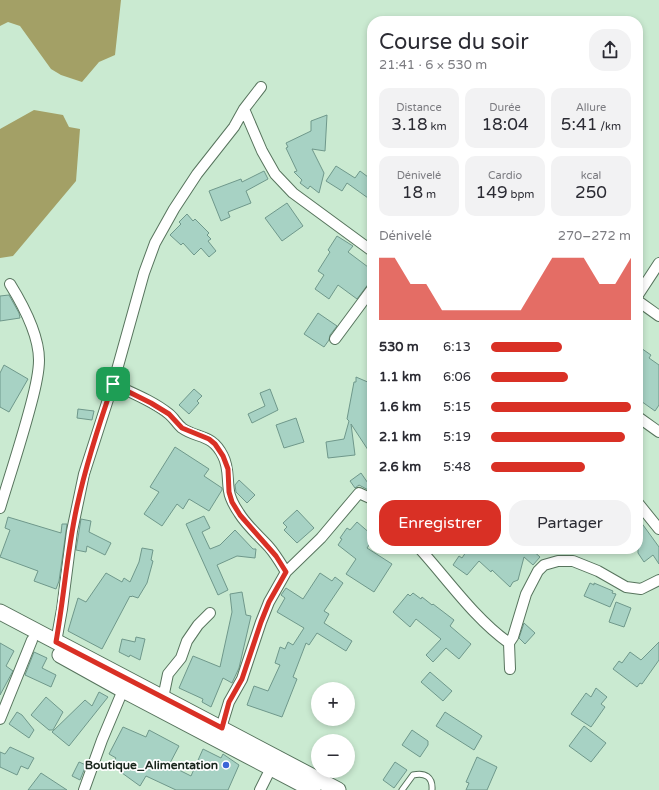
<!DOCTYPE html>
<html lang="fr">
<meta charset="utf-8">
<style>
body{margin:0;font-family:"Varela Round",sans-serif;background:#f2f2f3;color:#2b2b33;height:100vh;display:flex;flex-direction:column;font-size:15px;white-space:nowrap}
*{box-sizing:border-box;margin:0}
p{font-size:13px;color:#7c7c81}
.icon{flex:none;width:22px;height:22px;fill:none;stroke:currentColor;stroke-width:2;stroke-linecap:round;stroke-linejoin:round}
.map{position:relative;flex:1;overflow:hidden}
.sheet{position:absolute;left:367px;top:16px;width:276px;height:538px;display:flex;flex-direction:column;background:#fff;border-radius:16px;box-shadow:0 2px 6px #0003}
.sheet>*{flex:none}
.controls{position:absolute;left:311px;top:682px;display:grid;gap:8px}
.controls a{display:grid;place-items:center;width:44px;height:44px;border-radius:50%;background:#fff;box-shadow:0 2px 6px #0003;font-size:20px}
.pin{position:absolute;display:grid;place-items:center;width:34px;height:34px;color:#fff;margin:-17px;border-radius:8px;box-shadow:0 2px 6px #0006}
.round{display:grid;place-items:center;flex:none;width:42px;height:42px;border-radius:16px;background:#f2f2f3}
.headline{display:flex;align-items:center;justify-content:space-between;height:68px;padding:0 12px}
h1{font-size:22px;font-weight:600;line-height:30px}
.figures{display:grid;grid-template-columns:repeat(3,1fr);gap:6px;height:68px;padding:4px 12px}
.figures div{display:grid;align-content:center;border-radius:10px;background:#f2f2f3;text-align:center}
.figures b{font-size:17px;font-weight:600}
.figures small{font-size:11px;font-weight:400}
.figures p{font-size:11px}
.chart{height:112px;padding:8px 12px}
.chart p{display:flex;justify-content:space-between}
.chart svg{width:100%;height:72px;margin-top:4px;fill:#d93025;opacity:.7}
.primary-button{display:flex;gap:8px;margin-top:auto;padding:8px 12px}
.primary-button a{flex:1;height:46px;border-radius:16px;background:#d93025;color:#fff;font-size:16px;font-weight:600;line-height:46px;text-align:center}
.primary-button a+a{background:#f2f2f3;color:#2b2b33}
ul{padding:0 12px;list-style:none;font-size:13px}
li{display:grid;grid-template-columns:64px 48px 1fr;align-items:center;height:30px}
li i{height:10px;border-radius:5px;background:#d93025}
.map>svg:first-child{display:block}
.forest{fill:#a3a066}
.building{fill:#a7d2c4;stroke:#6f988b}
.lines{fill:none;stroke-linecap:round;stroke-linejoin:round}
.service-casing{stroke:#57745d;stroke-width:7}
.minor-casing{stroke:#57745d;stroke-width:12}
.secondary-casing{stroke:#57745d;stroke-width:17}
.service{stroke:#fff;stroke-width:5}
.minor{stroke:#fff;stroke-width:10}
.secondary{stroke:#fff;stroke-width:15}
.route-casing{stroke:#fff;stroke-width:8}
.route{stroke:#d93025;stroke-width:5}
.poi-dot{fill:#3c66d7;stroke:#fff;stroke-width:1.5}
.labels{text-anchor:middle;stroke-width:3.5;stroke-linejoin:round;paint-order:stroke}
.poi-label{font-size:12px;font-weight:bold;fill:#1a261d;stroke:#fff;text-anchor:end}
</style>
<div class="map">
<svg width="659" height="790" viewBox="0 0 659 790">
<rect width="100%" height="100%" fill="#caead1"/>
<!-- forest -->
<path class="forest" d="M0 0H121L115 55 99 62 82 82 61 75 51 69 20 26 8 22 0 26Z
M34 110 63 115 69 127 80 129 76 181 13 256 0 258V129Z"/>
<!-- building -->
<path class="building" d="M327 115 325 151 312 149 324 173 319 193 310 186 308 189 300 183 302 180 294 172 297 171 286 148 288 147 286 143 311 131V121Z
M336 166 355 178 360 171 372 180V193L368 198 347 183 342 191 326 181Z
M264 171 268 179 246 191 251 203 228 212 230 217 221 221 209 191 241 179 242 182Z
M287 203 303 226 282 241 265 218Z
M187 214 193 221 195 219 209 233 207 235 211 239 208 241 216 251 209 257 201 248 194 255 183 243 181 245 170 235 181 224 179 222Z
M337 236 353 246 348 252 372 270V279L357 299 338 285 329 299 315 289 324 275 318 271 330 252 328 250Z
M9 295 19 313 20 318 0 321V296Z
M318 313 337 326 330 335 329 340 324 347 304 334Z
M638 346 651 355 649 358 659 365V405L655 411 638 399Z
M4 365 28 379 9 412 0 407V373Z
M356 377 370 383 369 388 372 389V456L351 424 355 455 328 458 326 442 344 439 349 421 347 419 354 382H356Z
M194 389 202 396 197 401 199 403 189 414 179 405Z
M270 389 278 410 252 423 248 414 265 406 260 393Z
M78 409 94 411 92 420 77 418Z
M296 418 304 442 284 448 276 425Z
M175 447 209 469 204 476 222 488V490L209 511 189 499 183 509 177 504 162 526 144 514 159 492 150 487Z
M361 473 372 489V492L359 485 355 488 350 481Z
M239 480 255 495 247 503 236 492 235 485Z
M297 510 314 528 297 543 284 530 287 527 283 523Z
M204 516 210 528 202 532 210 549 220 545 235 530 253 549H256L255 558 237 556 217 565 228 590 218 595 186 524Z
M8 517 61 533 62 524H67L59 581 56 589 34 581 38 571 0 557 10 530 5 528Z
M638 518 659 547V564L653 555 644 562 638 553Z
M81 519 91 521 89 532 111 543 105 555 87 546 86 552 76 550Z
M357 522 372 535V541L367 548 392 564 374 592 346 574 356 559 338 545 342 539 340 538 347 528 350 530Z
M142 548 153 550 151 560 153 561 147 583 138 598 132 596 131 597 130 596 102 649 68 631 78 598 86 602 106 573 122 582 124 578 130 582 139 562Z
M468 549H471L476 552 479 549H531L540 557 533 565 524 557 518 580 513 582 510 587 492 570 491 572 479 561 467 575 453 565 459 556 462 558Z
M320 573 332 581 335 577 343 583 324 611 329 614 324 623 352 641 346 651 317 633 309 645 306 643 293 677 297 679 282 717 247 705 254 686 268 691 280 665 275 663 280 647 285 649 288 642 293 645 304 628 277 612 285 598 281 595 286 588 303 599Z
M590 583 594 585V583L613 591 612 593 616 594 610 607 584 596Z
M242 592 246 615 251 616 239 668 232 683 223 678 211 707 202 702 203 699 179 688 193 656 220 667 232 612 230 594Z
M413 593 421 599 422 597 432 605 433 604 454 620 450 626 471 644 459 659 446 648 433 662 426 655 441 639 416 619 410 627 393 612 408 594 410 596Z
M616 602 631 608 624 627 609 622Z
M524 623 535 633 525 644 519 638Z
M136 637 145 639 140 660 130 655 129 657 119 652 122 639 135 642Z
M659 642V660L642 684 640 683 637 687 613 669 619 661 622 663 630 652 641 660Z
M0 643 14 651 6 666 13 671 0 695Z
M34 652 47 658 42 668 56 675 51 687 25 675Z
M430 672 452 691 443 701 421 682Z
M596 688 607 697 601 704 605 707 591 727 571 714 586 693 591 697Z
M99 692 108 697 69 746 52 732 85 700 92 706Z
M46 697 63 712 53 730H49L31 715Z
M17 712 22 715 34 730 29 738 9 724Z
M445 712 482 736 474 750 436 726Z
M584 726 606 743 591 762 569 746Z
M123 727 146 737 149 730 179 746 169 765 191 776 203 749 221 758 223 754 239 765 228 790H176L146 776 140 786 111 765 116 758 109 754Z
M412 730 428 741V745L420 757 402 745Z
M10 747 34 758 28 769 21 766 17 775 0 767V752L5 754Z
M477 757 497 767 487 790H466L469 783 466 782Z
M79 762 86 765 80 780 72 776Z
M395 762 407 770 394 788 383 780Z
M41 773 67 790H28Z"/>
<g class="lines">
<defs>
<path id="service" d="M402 790 413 775C425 772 433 777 432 790"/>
<path id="minor" d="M244 109 262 151 275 174 293 193 372 251
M638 295 659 263
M638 301 659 316
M335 339 372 289
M113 384C132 393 153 401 169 414 174 418 177 424 182 428 197 439 212 433 223 456 229 467 227 479 229 491 230 499 235 507 239 513 247 526 259 536 269 547 276 555 281 564 286 572
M638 417 659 432
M638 503 659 529
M0 508C10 475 21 442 30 408 34 393 39 376 39 360 39 335 23 305 10 284
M420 549C448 580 475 619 509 643
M56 642 62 609 72 531 84 474 113 384 144 273 155 243 174 209 197 174 234 127 244 109 261 87
M510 669 509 643 513 637 526 594 538 571 544 565 558 561H573L598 571 626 587 641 589 659 580
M163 698 168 674 181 658 187 641 198 625 210 613
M0 719 32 640
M221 728 229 702 242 679 261 622 269 602 286 572 321 538 359 493 372 499
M84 790 102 740 123 690
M260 790 271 768"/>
<path id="secondary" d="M0 612 338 790
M60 655 123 690 313 790"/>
</defs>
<!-- service casing -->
<use href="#service" class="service-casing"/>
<!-- minor casing -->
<use href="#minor" class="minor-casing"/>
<!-- secondary casing -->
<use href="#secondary" class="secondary-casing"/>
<!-- service -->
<use href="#service" class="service"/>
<!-- minor -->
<use href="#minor" class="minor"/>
<!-- secondary -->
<use href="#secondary" class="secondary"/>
</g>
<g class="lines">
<defs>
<path id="route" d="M113 384 151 403 169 414 182 428 209 439 215 444 223 456 228 469 229 492 232 502 240 515 276 556 286 572 269 602 261 622 242 679 229 702 222 728 56 642C64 597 67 551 77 506 86 465 99 424 113 384Z"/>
</defs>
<!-- route casing -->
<use href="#route" class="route-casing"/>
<!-- route -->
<use href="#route" class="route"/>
</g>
<!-- markers -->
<circle class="poi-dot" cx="226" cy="765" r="4"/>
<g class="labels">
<!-- poi labels -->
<g class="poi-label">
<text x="218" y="769">Boutique_Alimentation</text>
</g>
</g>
</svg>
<div class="controls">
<a>+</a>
<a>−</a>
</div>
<div class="pin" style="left:113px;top:384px;background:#1e9e55"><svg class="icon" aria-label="arrive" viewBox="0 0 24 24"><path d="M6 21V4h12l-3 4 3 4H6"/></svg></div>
<section class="sheet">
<div class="headline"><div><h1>Course du soir</h1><p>21:41 · 6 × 530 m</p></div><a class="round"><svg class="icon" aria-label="share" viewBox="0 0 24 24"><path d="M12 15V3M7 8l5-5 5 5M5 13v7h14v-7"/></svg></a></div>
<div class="figures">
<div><p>Distance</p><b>3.18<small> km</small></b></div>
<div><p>Durée</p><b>18:04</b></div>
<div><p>Allure</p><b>5:41<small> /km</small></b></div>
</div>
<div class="figures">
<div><p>Dénivelé</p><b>18<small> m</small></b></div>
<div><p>Cardio</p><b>149<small> bpm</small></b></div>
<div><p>kcal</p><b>250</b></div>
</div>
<div class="chart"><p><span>Dénivelé</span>270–272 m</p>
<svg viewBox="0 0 160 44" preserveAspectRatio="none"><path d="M0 44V6L10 6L20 22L30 22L40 38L50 38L60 38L70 38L80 38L90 38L100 22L110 6L120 6L130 6L140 22L150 22L160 6V44z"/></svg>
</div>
<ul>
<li><b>530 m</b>6:13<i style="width:51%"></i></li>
<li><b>1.1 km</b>6:06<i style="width:55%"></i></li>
<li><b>1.6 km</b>5:15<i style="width:100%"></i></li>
<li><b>2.1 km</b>5:19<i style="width:96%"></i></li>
<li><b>2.6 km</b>5:48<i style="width:67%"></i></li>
</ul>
<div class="primary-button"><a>Enregistrer</a><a>Partager</a></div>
</section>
</div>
